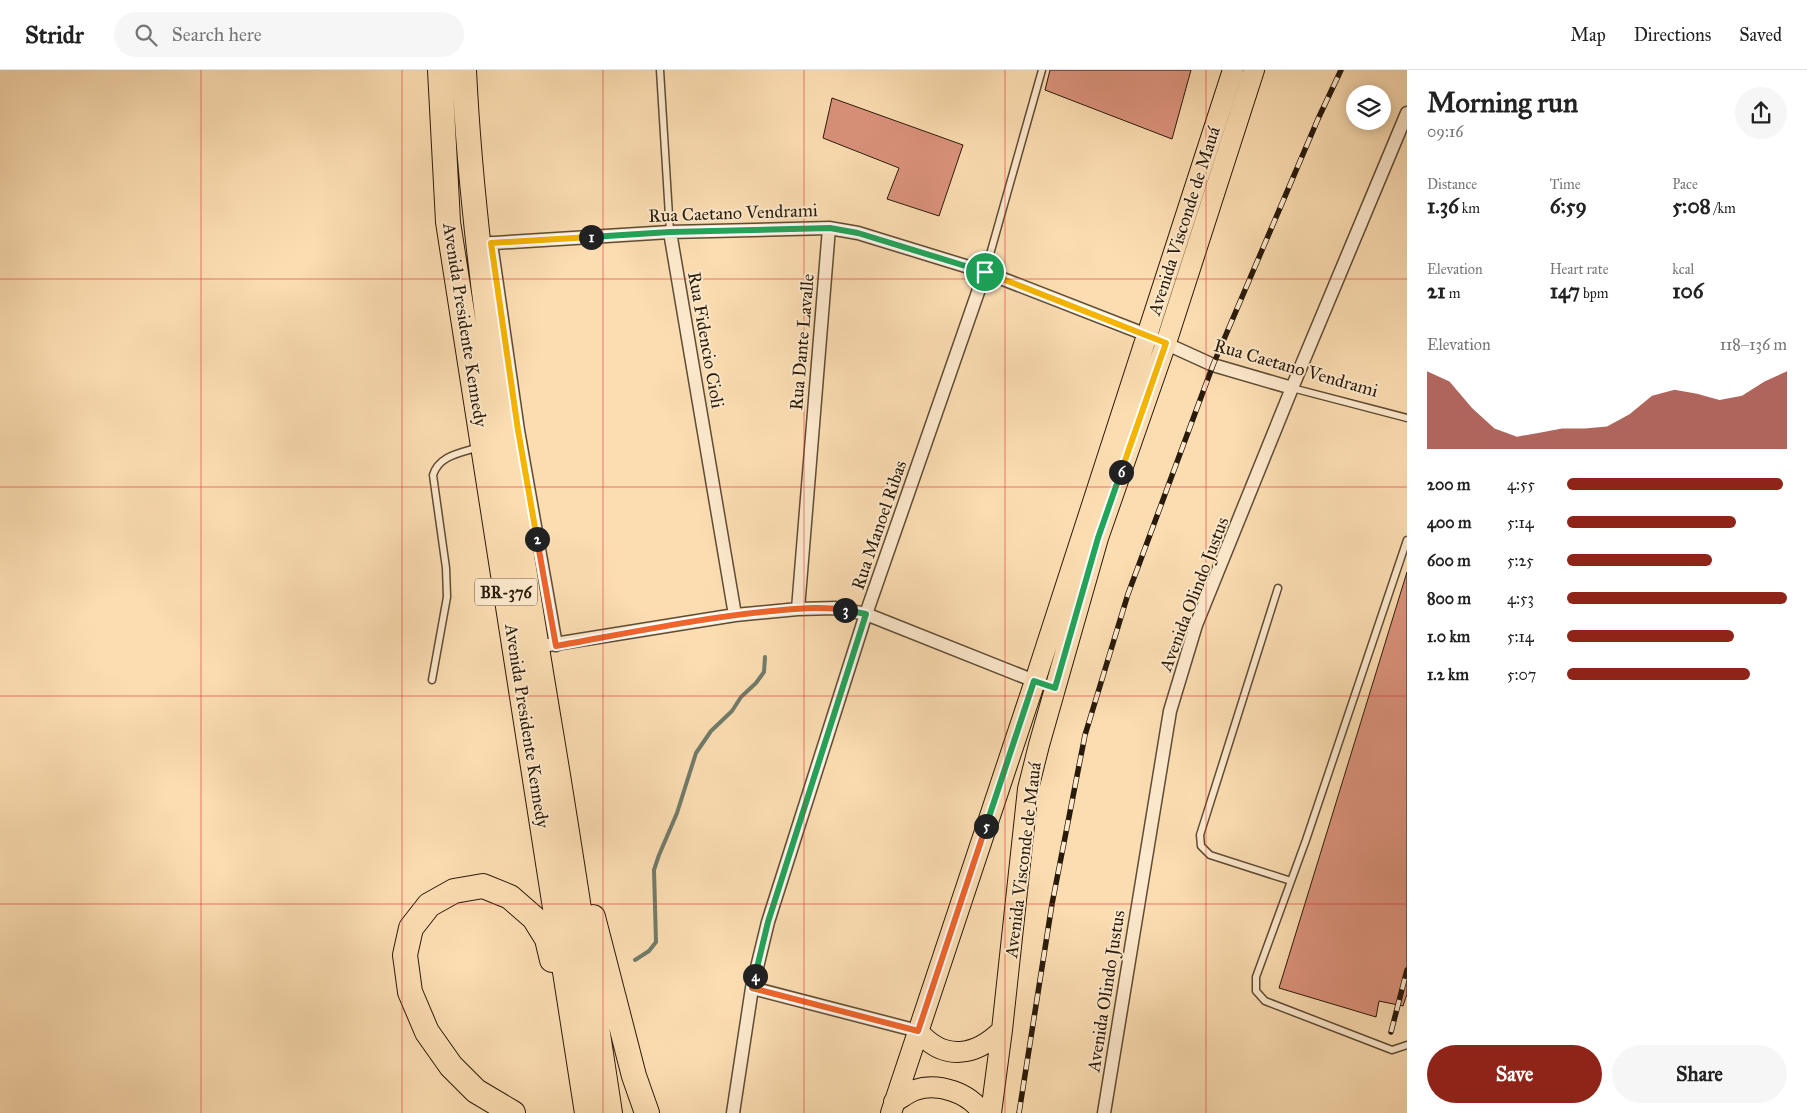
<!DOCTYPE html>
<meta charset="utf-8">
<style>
body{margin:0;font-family:"IM FELL Great Primer",serif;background:#f6f6f6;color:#222;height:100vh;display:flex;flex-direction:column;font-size:19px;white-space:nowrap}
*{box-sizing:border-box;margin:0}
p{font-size:16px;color:#767676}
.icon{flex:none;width:28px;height:28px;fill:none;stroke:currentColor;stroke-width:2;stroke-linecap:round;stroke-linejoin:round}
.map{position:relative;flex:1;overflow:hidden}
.details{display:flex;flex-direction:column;background:#fff;width:400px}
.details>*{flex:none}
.fabs{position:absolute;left:1346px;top:15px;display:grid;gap:10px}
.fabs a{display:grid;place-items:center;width:45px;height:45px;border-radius:50%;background:#fff;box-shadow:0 2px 12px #0003;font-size:25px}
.pin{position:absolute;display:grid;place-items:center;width:42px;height:42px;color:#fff;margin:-21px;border:2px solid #fff;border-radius:50%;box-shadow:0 1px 5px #0007}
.km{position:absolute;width:25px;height:25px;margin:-12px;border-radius:50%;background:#222;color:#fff;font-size:14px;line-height:25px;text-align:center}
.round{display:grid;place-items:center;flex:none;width:52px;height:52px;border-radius:26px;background:#f6f6f6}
.headline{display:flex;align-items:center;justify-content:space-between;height:85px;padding:0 20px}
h1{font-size:28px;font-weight:700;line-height:38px}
.stats{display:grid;grid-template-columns:repeat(3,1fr);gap:8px;height:85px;padding:5px 20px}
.stats div{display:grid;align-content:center}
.stats b{font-size:21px;font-weight:700}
.stats small{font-size:14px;font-weight:400}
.stats p{font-size:14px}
.chart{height:140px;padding:10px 20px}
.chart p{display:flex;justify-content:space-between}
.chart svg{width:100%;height:90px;margin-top:5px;fill:#8f2418;opacity:.7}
.cta{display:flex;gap:10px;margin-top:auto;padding:10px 20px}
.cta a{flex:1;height:58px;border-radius:30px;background:#8f2418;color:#fff;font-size:20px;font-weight:700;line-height:58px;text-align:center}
.cta a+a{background:#f6f6f6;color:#222}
ul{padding:0 20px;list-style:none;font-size:16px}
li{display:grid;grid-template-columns:80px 60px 1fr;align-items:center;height:38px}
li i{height:12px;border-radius:6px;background:#8f2418}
header{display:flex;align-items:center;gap:30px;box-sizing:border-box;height:70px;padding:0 25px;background:#fff;border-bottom:1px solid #e0e0e0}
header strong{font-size:24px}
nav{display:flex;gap:28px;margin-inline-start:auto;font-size:18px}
.search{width:350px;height:45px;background:#f6f6f6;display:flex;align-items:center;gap:12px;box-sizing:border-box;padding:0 18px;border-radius:28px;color:#767676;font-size:19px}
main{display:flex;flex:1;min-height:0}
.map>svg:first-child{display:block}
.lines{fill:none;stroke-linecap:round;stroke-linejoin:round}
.stream{stroke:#707c6b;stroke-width:4}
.building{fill:#dc937d;stroke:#291b0b}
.lane-casing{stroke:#5e4c35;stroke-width:9}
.street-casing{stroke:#5e4c35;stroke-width:15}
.primary-casing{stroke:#291b0b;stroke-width:22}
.highway-casing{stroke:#291b0b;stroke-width:26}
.lane{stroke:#fde9cd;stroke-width:6}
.street{stroke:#fde9cd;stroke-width:12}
.primary{stroke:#fcddb2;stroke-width:20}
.highway{stroke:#fcddb2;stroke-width:24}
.rail-casing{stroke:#291b0b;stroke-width:5.5}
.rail{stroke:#fde9cd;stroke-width:4;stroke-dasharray:11;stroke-linecap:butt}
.split-1-casing{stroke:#fff;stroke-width:10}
.split-2-casing{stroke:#fff;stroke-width:10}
.split-3-casing{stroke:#fff;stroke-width:10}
.split-4-casing{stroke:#fff;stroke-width:10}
.split-5-casing{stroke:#fff;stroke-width:10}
.split-6-casing{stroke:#fff;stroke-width:10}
.split-7-casing{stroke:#fff;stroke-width:10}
.split-1{stroke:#22a559;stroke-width:6}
.split-2{stroke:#f5b400;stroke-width:6}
.split-3{stroke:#f0652b;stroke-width:6}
.split-4{stroke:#22a559;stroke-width:6}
.split-5{stroke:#f0652b;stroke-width:6}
.split-6{stroke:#22a559;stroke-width:6}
.split-7{stroke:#f5b400;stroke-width:6}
.grid{fill:none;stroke:#d62828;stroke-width:1;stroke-opacity:0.55}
.labels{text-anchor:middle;stroke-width:4;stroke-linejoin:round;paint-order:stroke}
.shield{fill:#fde9cd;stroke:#695945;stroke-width:1}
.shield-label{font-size:16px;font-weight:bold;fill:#291b0b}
.street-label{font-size:18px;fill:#291b0b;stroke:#fde9cd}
</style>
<header>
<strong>Stridr</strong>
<div class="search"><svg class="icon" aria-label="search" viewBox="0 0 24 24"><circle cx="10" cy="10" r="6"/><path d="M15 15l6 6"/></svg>Search here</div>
<nav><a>Map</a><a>Directions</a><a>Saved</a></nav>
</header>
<main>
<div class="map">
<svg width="1407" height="1043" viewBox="0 0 1407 1043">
<rect width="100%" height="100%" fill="#fcddb2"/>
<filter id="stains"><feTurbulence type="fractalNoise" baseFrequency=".004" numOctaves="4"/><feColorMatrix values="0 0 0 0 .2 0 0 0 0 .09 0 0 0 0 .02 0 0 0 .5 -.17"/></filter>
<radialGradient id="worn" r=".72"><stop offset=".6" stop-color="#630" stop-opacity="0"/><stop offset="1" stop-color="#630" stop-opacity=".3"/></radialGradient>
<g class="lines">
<!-- stream -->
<path class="stream" d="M635 890 649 881 656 872 654 800 659 785 677 743 696 683 711 661 732 641 741 627 756 613 764 602 765 587"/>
</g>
<!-- building -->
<path class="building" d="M1050 0H1191L1172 69 1045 20Z
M832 28 963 75 939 146 887 129 899 98 823 68Z
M1407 502V924L1403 936 1379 931 1376 947 1279 918Z"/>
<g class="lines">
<defs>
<path id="lane" d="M660 0 670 162
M985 202 1042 0
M1292 318 1407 348
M1407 470 1306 770 1256 907V921L1265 931 1392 980 1407 975
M1278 518 1200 765 1201 776 1210 785 1291 811
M432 610 447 527 446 498 433 405C439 385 461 383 479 377"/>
<path id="street" d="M670 162 735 545
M491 173 518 360 556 575
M478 174 670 162 829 158 858 163 985 202 1147 265 1213 295 1292 318
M798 539 829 158
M536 577 735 545 798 539 836 538 866 544 1042 614
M752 918 918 961
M733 1043 752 918 768 852 866 544 985 202
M1104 1043 1170 641 1196 555 1292 318 1407 43"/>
<path id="primary" d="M918 961C944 992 976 986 1002 960
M894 1032C901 1028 908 1023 915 1020 938 1012 970 1023 982 1043
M891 1043 1035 611 1233 0
M991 1043 1002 960 1028 719 1039 675 1098 468 1166 273 1254 0"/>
<path id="highway" d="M440 0 448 152 587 1043
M464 0C468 85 477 169 488 253 505 386 527 518 549 651 571 781 590 912 610 1043
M593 847 634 1006 647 1043
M513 1043 476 1021 451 996 427 962 410 922 405 885 411 858 429 835 454 821 483 816 510 827 534 848 547 869 552 890"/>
</defs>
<!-- lane casing -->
<use href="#lane" class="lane-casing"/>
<!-- street casing -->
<use href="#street" class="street-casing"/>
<!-- primary casing -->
<use href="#primary" class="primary-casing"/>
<!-- highway casing -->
<use href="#highway" class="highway-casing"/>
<!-- lane -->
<use href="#lane" class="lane"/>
<!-- street -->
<use href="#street" class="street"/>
<!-- primary -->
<use href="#primary" class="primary"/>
<!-- highway -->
<use href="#highway" class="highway"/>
<defs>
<path id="rail" d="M1391 962 1407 900
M1019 1043 1052 834 1085 665 1128 524 1213 295 1318 49 1341 0"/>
</defs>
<!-- rail casing -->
<use href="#rail" class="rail-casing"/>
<!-- rail -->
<use href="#rail" class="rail"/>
</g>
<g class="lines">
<defs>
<path id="split-1" d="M591 167 670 162 830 158 858 163 985 202"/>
<path id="split-2" d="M537 469 518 360 491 173 591 167"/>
<path id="split-3" d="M537 469 556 576C628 563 700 548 772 541 796 539 822 536 845 540"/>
<path id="split-4" d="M755 906 768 852 866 544 845 540"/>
<path id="split-5" d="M755 906 752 918 918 961 986 756"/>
<path id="split-6" d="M986 756 1034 611 1055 618 1098 468 1121 402"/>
<path id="split-7" d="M985 202 1166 273 1121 402"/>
</defs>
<!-- split-1 casing -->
<use href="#split-1" class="split-1-casing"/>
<!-- split-2 casing -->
<use href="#split-2" class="split-2-casing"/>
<!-- split-3 casing -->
<use href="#split-3" class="split-3-casing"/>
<!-- split-4 casing -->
<use href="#split-4" class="split-4-casing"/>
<!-- split-5 casing -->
<use href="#split-5" class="split-5-casing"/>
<!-- split-6 casing -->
<use href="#split-6" class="split-6-casing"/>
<!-- split-7 casing -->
<use href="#split-7" class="split-7-casing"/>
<!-- split-1 -->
<use href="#split-1" class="split-1"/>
<!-- split-2 -->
<use href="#split-2" class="split-2"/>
<!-- split-3 -->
<use href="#split-3" class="split-3"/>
<!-- split-4 -->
<use href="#split-4" class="split-4"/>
<!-- split-5 -->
<use href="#split-5" class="split-5"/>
<!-- split-6 -->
<use href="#split-6" class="split-6"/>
<!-- split-7 -->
<use href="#split-7" class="split-7"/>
</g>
<!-- grid -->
<path class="grid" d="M201 0V1043M402 0V1043M603 0V1043M804 0V1043M1005 0V1043M1206 0V1043M0 209H1407M0 417H1407M0 626H1407M0 834H1407"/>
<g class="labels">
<!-- shield labels -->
<rect class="shield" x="475" y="508.5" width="62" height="27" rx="4"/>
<g class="shield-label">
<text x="506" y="528">BR-376</text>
</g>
<!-- street labels -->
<g class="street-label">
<text transform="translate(733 143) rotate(-2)" y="6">Rua Caetano Vendrami</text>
<text transform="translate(1184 151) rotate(-72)" y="6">Avenida Visconde de Mauá</text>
<text transform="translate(465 255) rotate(81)" y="6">Avenida Presidente Kennedy</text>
<text transform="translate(706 270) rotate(80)" y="6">Rua Fidencio Cioli</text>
<text transform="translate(802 272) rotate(-85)" y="6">Rua Dante Lavalle</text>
<text transform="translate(1296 298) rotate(16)" y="6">Rua Caetano Vendrami</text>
<text transform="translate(879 455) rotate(-71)" y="6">Rua Manoel Ribas</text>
<text transform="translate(1194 524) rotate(-69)" y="6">Avenida Olindo Justus</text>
<text transform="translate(527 656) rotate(81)" y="6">Avenida Presidente Kennedy</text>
<text transform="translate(1023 790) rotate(-83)" y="6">Avenida Visconde de Mauá</text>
<text transform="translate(1106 921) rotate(-81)" y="6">Avenida Olindo Justus</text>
</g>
</g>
<rect width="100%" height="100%" filter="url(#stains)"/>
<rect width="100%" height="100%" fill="url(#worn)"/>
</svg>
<div class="fabs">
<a><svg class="icon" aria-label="layers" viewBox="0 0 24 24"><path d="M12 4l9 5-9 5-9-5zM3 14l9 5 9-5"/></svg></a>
</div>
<div class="pin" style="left:985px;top:202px;background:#1e9e55"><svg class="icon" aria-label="arrive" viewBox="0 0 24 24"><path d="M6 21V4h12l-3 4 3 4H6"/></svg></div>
<b class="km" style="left:591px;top:167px">1</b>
<b class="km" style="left:537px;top:469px">2</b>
<b class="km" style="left:845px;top:540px">3</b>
<b class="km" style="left:755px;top:906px">4</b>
<b class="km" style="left:986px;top:756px">5</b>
<b class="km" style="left:1121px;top:402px">6</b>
</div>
<section class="details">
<div class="headline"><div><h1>Morning run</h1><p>09:16</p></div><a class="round"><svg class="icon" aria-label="share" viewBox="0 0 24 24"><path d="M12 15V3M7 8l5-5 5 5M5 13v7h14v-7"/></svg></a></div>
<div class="stats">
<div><p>Distance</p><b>1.36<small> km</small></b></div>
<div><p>Time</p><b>6:59</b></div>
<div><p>Pace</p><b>5:08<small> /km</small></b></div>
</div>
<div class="stats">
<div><p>Elevation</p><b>21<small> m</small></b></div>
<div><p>Heart rate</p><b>147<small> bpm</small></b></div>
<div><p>kcal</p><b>106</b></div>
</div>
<div class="chart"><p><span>Elevation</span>118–136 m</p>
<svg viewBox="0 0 160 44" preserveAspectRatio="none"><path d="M0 44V6L10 11L20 24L30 34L40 38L50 36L60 34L70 34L80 33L90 27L100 18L110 15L120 17L130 20L140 18L150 11L160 6V44z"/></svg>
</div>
<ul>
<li><b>200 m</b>4:55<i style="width:98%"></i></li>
<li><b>400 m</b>5:14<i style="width:77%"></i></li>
<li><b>600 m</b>5:25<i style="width:66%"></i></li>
<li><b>800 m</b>4:53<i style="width:100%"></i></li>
<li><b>1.0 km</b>5:14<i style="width:76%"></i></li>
<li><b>1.2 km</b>5:07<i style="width:83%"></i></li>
</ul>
<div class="cta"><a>Save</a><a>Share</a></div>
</section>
</main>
